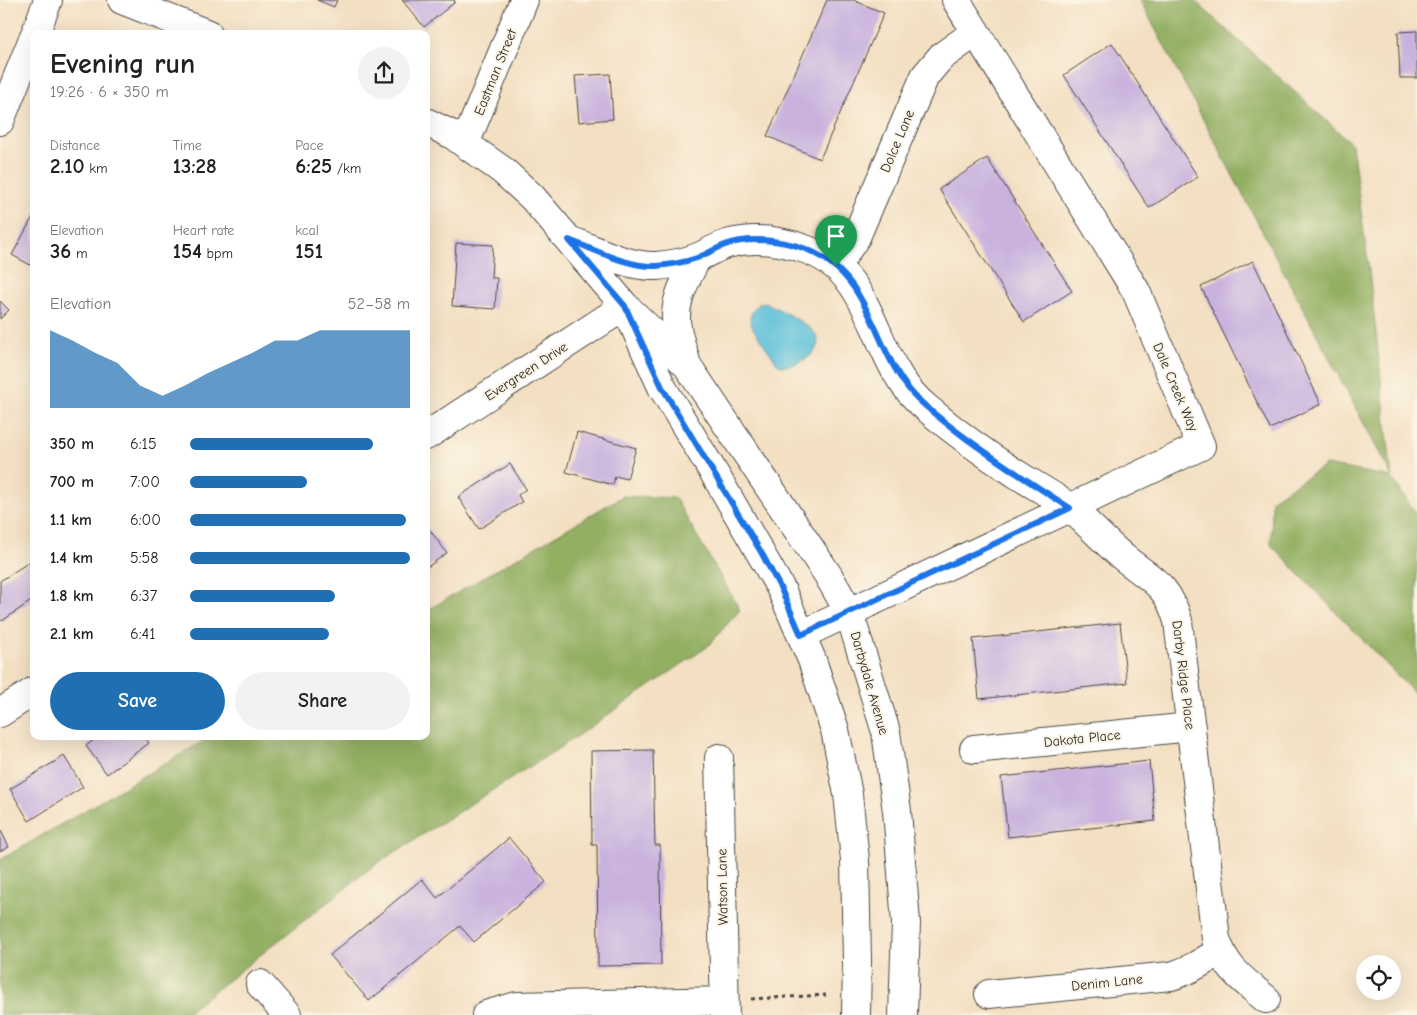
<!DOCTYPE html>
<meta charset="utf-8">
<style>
body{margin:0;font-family:"Comic Neue",sans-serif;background:#f2f2f2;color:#202124;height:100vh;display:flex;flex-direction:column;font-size:19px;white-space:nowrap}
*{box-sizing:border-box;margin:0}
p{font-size:16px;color:#757577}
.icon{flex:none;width:28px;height:28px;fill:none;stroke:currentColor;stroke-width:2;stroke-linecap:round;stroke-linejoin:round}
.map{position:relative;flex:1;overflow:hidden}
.panel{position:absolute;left:30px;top:30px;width:400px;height:710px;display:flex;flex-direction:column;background:#fff;border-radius:10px;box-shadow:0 5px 20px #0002}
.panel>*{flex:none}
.buttons{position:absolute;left:1356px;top:955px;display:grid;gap:10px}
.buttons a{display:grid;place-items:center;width:45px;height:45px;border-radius:50%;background:#fff;box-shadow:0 5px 20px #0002;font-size:25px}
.pin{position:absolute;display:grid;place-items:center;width:42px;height:42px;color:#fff;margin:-51px -21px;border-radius:50% 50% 50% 0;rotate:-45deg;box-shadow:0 0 5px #0007}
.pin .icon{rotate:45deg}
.round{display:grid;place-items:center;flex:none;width:52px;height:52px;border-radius:26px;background:#f2f2f2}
.headline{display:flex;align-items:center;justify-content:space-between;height:85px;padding:0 20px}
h1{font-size:28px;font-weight:600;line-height:38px}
.metrics{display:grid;grid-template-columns:repeat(3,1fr);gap:8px;height:85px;padding:5px 20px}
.metrics div{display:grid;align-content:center}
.metrics b{font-size:21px;font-weight:600}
.metrics small{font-size:14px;font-weight:400}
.metrics p{font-size:14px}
.chart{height:140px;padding:10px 20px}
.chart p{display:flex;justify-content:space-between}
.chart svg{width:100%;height:90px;margin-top:5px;fill:#1f6fb2;opacity:.7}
.button{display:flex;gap:10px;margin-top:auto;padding:10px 20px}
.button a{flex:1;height:58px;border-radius:30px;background:#1f6fb2;color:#fff;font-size:20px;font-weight:600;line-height:58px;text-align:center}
.button a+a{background:#f2f2f2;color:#202124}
ul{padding:0 20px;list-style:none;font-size:16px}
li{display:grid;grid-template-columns:80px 60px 1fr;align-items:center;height:38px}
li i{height:12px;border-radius:6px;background:#1f6fb2}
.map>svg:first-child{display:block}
.forest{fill:#92af62;stroke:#5e6d46}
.water{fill:#5bc0d9;stroke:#437682}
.building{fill:#c9b2de}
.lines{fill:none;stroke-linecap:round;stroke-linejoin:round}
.minor-casing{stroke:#494642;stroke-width:30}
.path{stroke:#494642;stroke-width:3;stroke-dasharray:4 4;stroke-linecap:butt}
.minor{stroke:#fff;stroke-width:28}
.route-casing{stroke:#fff;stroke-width:10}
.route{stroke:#1a73e8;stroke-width:6}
.labels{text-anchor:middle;stroke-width:4;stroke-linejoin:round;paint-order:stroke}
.street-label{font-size:14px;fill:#2b2b2b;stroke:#fcf5e5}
</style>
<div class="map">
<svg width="1417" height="1015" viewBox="0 0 1417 1015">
<rect width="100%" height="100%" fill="#fcf5e5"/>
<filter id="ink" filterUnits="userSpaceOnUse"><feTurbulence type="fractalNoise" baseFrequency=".02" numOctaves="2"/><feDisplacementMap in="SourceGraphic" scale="10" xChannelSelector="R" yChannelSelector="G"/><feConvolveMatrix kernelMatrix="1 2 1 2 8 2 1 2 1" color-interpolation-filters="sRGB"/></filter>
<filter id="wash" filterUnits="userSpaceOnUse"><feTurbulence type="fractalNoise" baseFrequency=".0096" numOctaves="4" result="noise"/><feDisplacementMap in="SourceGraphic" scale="20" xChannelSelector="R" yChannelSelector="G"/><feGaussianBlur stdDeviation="1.12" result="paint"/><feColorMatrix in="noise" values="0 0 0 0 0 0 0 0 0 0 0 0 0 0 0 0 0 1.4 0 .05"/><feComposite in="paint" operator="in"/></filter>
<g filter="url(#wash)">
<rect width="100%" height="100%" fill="#f3dfc1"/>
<!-- forest -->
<path class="forest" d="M1140 0H1194L1352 144 1370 278 1392 478 1417 515V696L1271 545 1272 499 1326 465 1392 477Z
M623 496 675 498 740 610 707 647 561 747 376 864 184 1015H0V860L212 736H426V611Z"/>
<!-- water -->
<path class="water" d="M761 303H767C779 310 808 323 816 335 820 340 817 348 813 353 805 361 792 366 781 366L777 363 754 330 750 320C751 312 754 307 761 303Z"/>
<g id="blocks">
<!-- building -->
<path class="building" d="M317 0H337L334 7Z
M402 0H454L455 2 424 27Z
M827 0H853L884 13 820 159 767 136Z
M1417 31V78H1400L1398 32Z
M1112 43 1198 177 1149 208 1064 75Z
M610 74 613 119 579 122 575 76Z
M987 158 1072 291 1024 322 939 189Z
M34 215V267L12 255Z
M456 243 493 245 491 278H497L495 309 452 306Z
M1253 261 1321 404 1270 429 1201 287Z
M0 301 9 310 0 319Z
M577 432 636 448 627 479 615 476 613 485 566 472Z
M510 464 526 489 518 495 522 502 479 529 458 497Z
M426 525 447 553 426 568Z
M31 561 34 565V599L2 621 0 619V581Z
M1120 623 1127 683 979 699 973 639Z
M99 736H144L149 743 107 774 86 746Z
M653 750 655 845H660L661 965 598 966 597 845H592L591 751Z
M64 756 83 787 29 821 10 789Z
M1149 761 1155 821 1008 837 1001 777Z
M0 829 9 847 0 851Z
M509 838 546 882 474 942 460 926 369 1001 330 955 422 879 437 898Z"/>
</g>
</g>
<g filter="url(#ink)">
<use href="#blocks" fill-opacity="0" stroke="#494642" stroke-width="1"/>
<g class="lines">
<defs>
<path id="minor" d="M122 0 208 34
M35 34 48 0
M0 121 34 36
M426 122 453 135 465 144 502 170 532 197 625 306 687 365 828 575 849 612 886 732 897 811 906 923 903 1015
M465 144 524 0
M569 240C596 250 627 267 656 266 669 265 686 262 698 257 708 253 717 247 727 244 752 237 780 240 805 249 861 268 869 322 894 368 902 383 915 399 929 410 956 433 985 454 1015 473 1033 485 1054 495 1071 509 1089 524 1105 542 1123 557 1151 580 1167 583 1178 621L1216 939C1226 969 1242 979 1266 999
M836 266 856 237 925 76 941 57 976 32
M631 319 662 387 720 483 781 589 812 660 835 730 848 794 855 860 857 961 856 1015
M687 365C684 353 679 340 677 328 672 302 686 280 697 258
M426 436 625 306
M801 635 1201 446 1136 291 956 0
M0 713 34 691
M974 749 1191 727
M719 758 725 1015
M260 984 287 1015
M989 994 1171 976C1189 971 1204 961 1220 951
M486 1015 517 1006 724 1001"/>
</defs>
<!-- minor casing -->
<use href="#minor" class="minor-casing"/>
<!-- path -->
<path class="path" d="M751 999 826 995"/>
<!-- minor -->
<use href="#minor" class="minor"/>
</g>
</g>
<g class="lines" filter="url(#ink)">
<defs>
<path id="route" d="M569 240C596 250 627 267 656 266 669 265 685 262 697 258 706 254 715 249 725 245 749 236 782 240 806 249 874 277 871 348 914 395 929 411 946 423 963 436 998 462 1034 485 1070 508L801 635 781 589 761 552 662 387 625 306Z"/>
</defs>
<!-- route casing -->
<use href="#route" class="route-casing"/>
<!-- route -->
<use href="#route" class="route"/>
</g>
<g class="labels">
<!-- street labels -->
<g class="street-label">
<text transform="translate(495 72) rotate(-68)" y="5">Eastman Street</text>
<text transform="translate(897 141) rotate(-67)" y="5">Dolce Lane</text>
<text transform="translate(526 371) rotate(-33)" y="5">Evergreen Drive</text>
<text transform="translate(1176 387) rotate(67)" y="5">Dale Creek Way</text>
<text transform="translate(1184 675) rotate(83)" y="5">Darby Ridge Place</text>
<text transform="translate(870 683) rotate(74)" y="5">Darbydale Avenue</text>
<text transform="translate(1082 738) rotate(-6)" y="5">Dakota Place</text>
<text transform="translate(722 887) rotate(-91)" y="5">Watson Lane</text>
<text transform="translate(1107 982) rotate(-6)" y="5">Denim Lane</text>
</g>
</g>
</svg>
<div class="buttons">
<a><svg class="icon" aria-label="locate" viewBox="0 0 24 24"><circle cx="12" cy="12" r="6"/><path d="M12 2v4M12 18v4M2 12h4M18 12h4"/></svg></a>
</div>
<div class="pin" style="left:836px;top:266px;background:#1e9e55"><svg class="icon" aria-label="arrive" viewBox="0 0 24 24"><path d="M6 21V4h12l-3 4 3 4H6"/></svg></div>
<section class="panel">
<div class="headline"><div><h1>Evening run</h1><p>19:26 · 6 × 350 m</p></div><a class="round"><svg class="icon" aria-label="share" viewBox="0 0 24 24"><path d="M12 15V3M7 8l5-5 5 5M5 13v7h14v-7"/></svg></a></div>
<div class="metrics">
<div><p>Distance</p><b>2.10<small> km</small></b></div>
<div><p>Time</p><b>13:28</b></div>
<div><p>Pace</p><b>6:25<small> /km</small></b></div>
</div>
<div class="metrics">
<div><p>Elevation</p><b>36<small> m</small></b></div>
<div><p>Heart rate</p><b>154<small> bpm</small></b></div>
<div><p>kcal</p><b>151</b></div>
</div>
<div class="chart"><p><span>Elevation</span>52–58 m</p>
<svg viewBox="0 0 160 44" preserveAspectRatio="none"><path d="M0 44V6L10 11L20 17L30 22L40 33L50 38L60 33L70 27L80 22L90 17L100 11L110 11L120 6L130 6L140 6L150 6L160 6V44z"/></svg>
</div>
<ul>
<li><b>350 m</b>6:15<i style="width:83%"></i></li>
<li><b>700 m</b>7:00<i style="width:53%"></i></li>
<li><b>1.1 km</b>6:00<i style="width:98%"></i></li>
<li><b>1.4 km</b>5:58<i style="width:100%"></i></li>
<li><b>1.8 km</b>6:37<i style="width:66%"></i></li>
<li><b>2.1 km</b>6:41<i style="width:63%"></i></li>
</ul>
<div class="button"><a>Save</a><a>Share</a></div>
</section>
</div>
